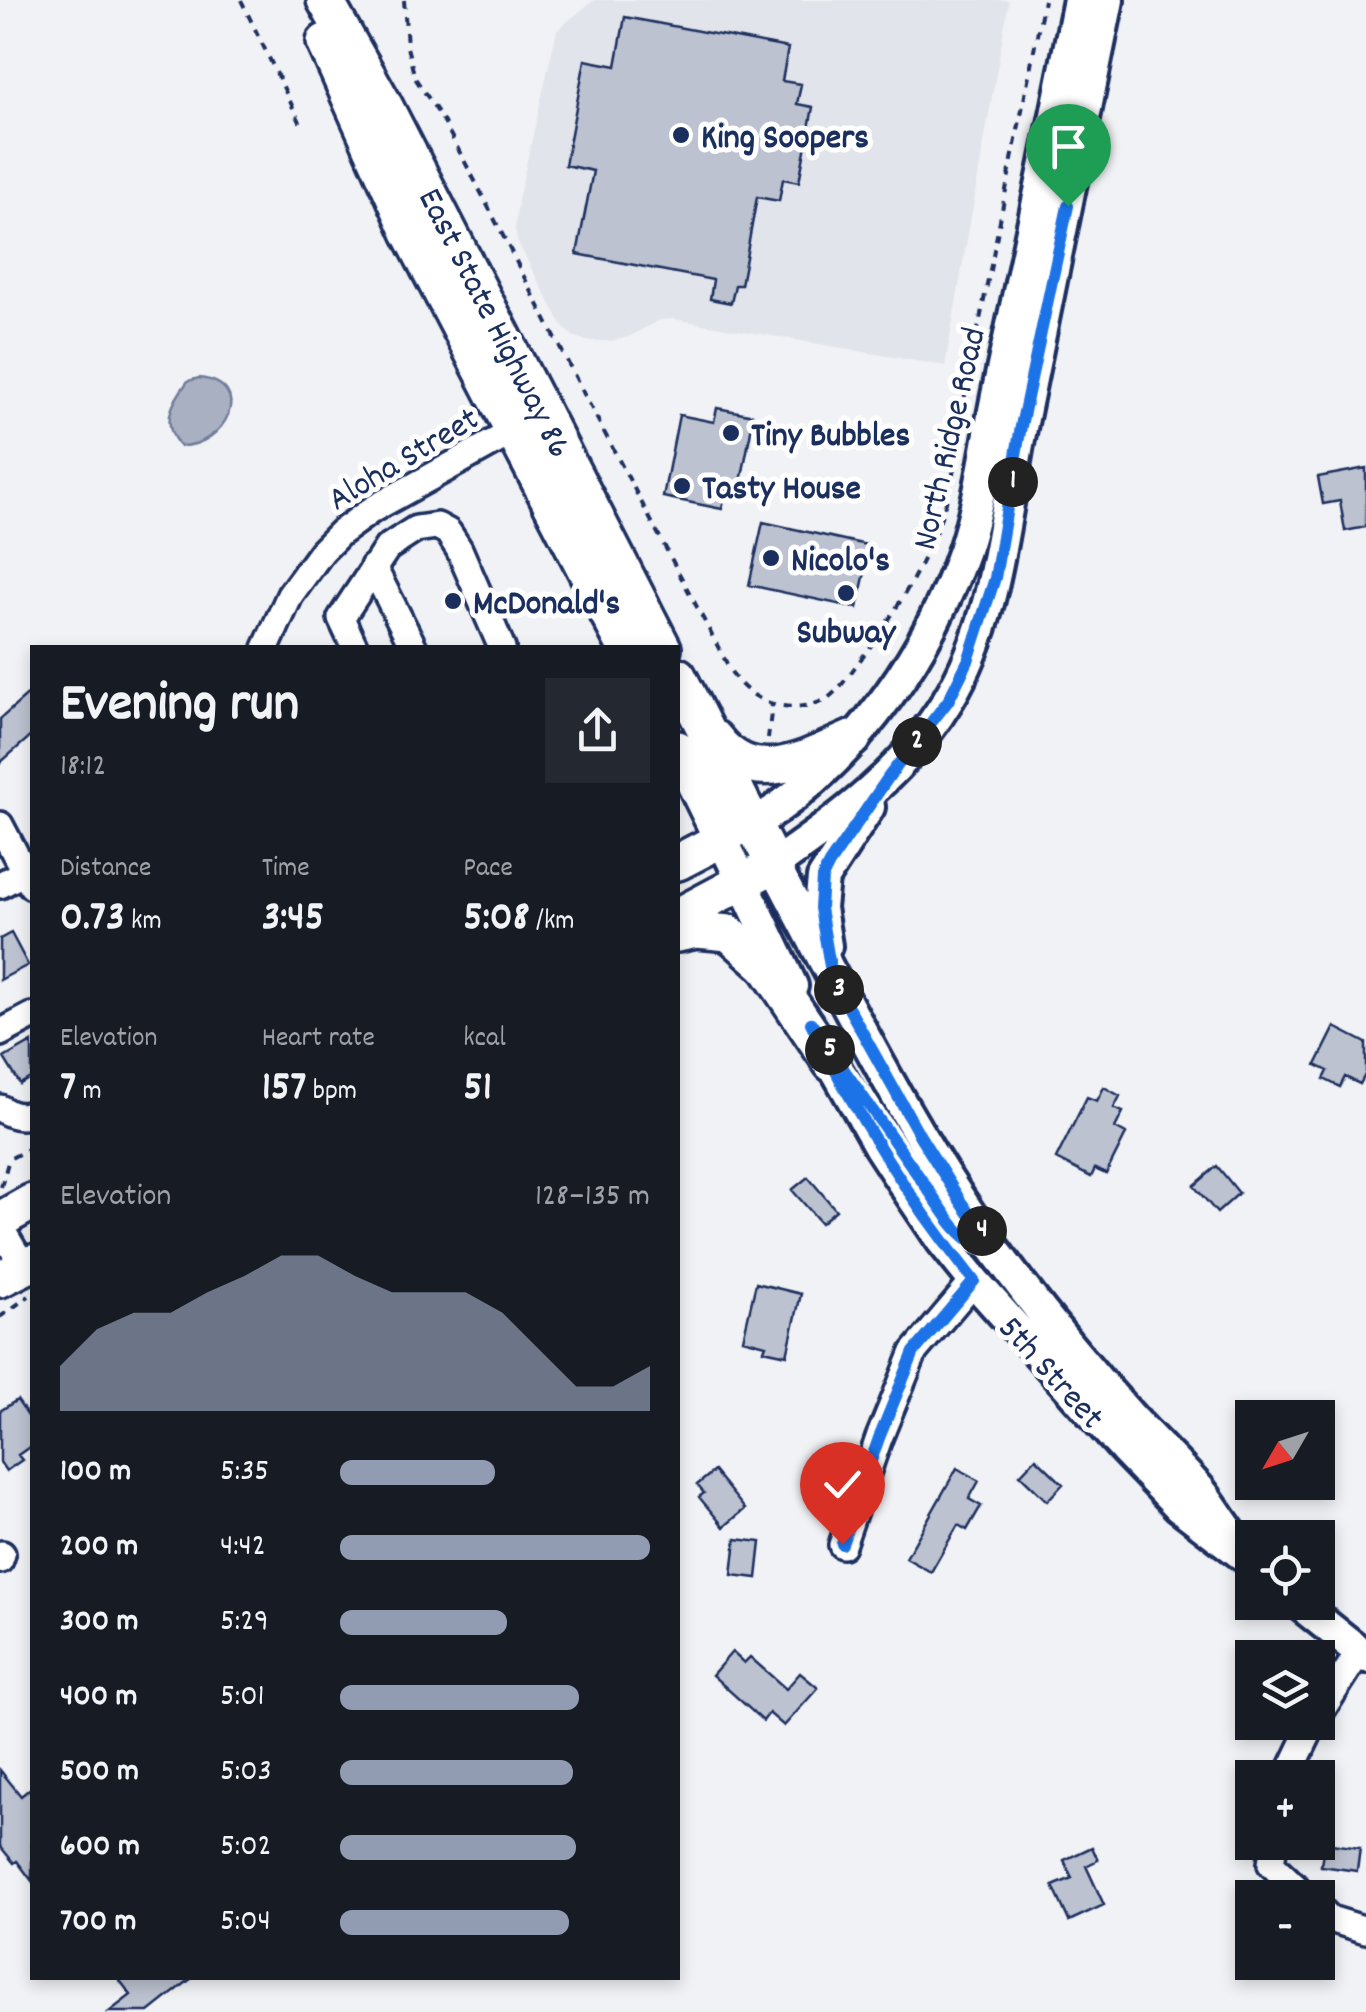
<!DOCTYPE html>
<meta charset="utf-8">
<style>
body{margin:0;font-family:Dekko,sans-serif;background:#242831;color:#f1f3f6;height:100vh;display:flex;flex-direction:column;font-size:38px;white-space:nowrap}
*{box-sizing:border-box;margin:0}
p{font-size:32px;color:#9ea1a6}
.icon{flex:none;width:55px;height:55px;fill:none;stroke:currentColor;stroke-width:2;stroke-linecap:round;stroke-linejoin:round}
.map{position:relative;flex:1;overflow:hidden}
.sheet{position:absolute;left:30px;top:645px;width:650px;height:1335px;display:flex;flex-direction:column;background:#171b24;border-radius:0px;box-shadow:0 5px 15px #0003}
.sheet>*{flex:none}
.needle{width:65px;rotate:231deg}
.controls{position:absolute;left:1235px;top:1400px;display:grid;gap:20px}
.controls a{display:grid;place-items:center;width:100px;height:100px;border-radius:0px;background:#171b24;box-shadow:0 5px 15px #0003;font-size:50px}
.pin{position:absolute;display:grid;place-items:center;width:85px;height:85px;color:#fff;margin:-102px -42px;border-radius:50% 50% 50% 0;rotate:-45deg;box-shadow:0 0 10px #0007}
.pin .icon{rotate:45deg}
.km{position:absolute;width:50px;height:50px;margin:-25px;border-radius:50%;background:#222;color:#fff;font-size:28px;line-height:50px;text-align:center}
.round{display:grid;place-items:center;flex:none;width:105px;height:105px;border-radius:0px;background:#242831}
.overview{display:flex;align-items:center;justify-content:space-between;height:170px;padding:0 30px}
h1{font-size:55px;font-weight:700;line-height:75px}
.metrics{display:grid;grid-template-columns:repeat(3,1fr);gap:15px;height:170px;padding:10px 30px}
.metrics div{display:grid;align-content:center}
.metrics b{font-size:42px;font-weight:700}
.metrics small{font-size:28px;font-weight:400}
.metrics p{font-size:28px}
.chart{height:280px;padding:20px 30px}
.chart p{display:flex;justify-content:space-between}
.chart svg{width:100%;height:180px;margin-top:10px;fill:#919bb2;opacity:.7}
ul{padding:0 30px;list-style:none;font-size:32px}
li{display:grid;grid-template-columns:160px 120px 1fr;align-items:center;height:75px}
li i{height:25px;border-radius:12px;background:#919bb2}
.map>svg:first-child{display:block}
.built{fill:#e1e4ea}
.water{fill:#a8b0c2;stroke:#707c9a;stroke-width:2.5}
.building{fill:#bcc2d0;stroke:#1b2f5e;stroke-width:2.5}
.lines{fill:none;stroke-linecap:round;stroke-linejoin:round}
.minor-casing{stroke:#1b2f5e;stroke-width:32}
.major-casing{stroke:#1b2f5e;stroke-width:38}
.highway-casing{stroke:#1b2f5e;stroke-width:42}
.path{stroke:#1b2f5e;stroke-width:4;stroke-dasharray:8 8;stroke-linecap:butt}
.minor{stroke:#fff;stroke-width:25}
.major{stroke:#fff;stroke-width:30}
.highway{stroke:#fff;stroke-width:35}
.route-casing{stroke:#fff;stroke-width:20}
.route{stroke:#1a73e8;stroke-width:12}
.poi-dot{fill:#1b2f5e;stroke:#fff;stroke-width:4}
.labels{text-anchor:middle;stroke-width:10;stroke-linejoin:round;paint-order:stroke}
.poi-label{font-size:35px;font-weight:bold;fill:#1b2f5e;stroke:#fff;text-anchor:start}
.street-label{font-size:35px;fill:#1b2f5e;stroke:#fff}
</style>
<div class="map">
<svg width="1366" height="2012" viewBox="0 0 1366 2012">
<rect width="100%" height="100%" fill="#f1f2f5"/>
<filter id="ink" filterUnits="userSpaceOnUse"><feTurbulence type="fractalNoise" baseFrequency=".01" numOctaves="2"/><feDisplacementMap in="SourceGraphic" scale="20" xChannelSelector="R" yChannelSelector="G"/><feConvolveMatrix kernelMatrix="1 2 1 2 8 2 1 2 1" color-interpolation-filters="sRGB"/></filter>
<g filter="url(#ink)">
<!-- built -->
<path class="built" d="M594 0H1009L945 366 674 319 660 320 628 337 610 341H586L573 336 563 327 518 243 515 229 518 200 557 30Z"/>
<!-- water -->
<path class="water" d="M199 378C257 384 225 447 180 446 160 423 172 402 188 381Z"/>
<!-- building -->
<path class="building" d="M625 17 788 48 782 81 801 84 797 104 813 107 799 182 783 179 779 201 757 197 741 285H735L731 303 710 299 713 280 577 254 593 171 565 165 585 60 616 66Z
M717 408 754 415 740 487 727 485 722 509 663 497 679 415 714 422Z
M1366 468V527L1345 531 1340 501 1323 504 1318 477Z
M763 522 871 546 857 608 749 585Z
M32 691V735L0 763V719Z
M11 933 28 965 0 980V939Z
M1335 1027 1366 1043V1073L1360 1084 1345 1077 1340 1087 1324 1079 1328 1071 1316 1065Z
M32 1042V1077L20 1084 4 1058Z
M1104 1087 1120 1096 1114 1108 1123 1112 1115 1128 1126 1134 1106 1174 1095 1169 1091 1177 1056 1159 1087 1097 1097 1101Z
M1217 1166 1239 1193 1217 1213 1194 1186Z
M808 1177 836 1210 821 1223 792 1190Z
M756 1283 801 1294 787 1355 764 1350 766 1345 743 1339Z
M17 1400 32 1422V1445L18 1455 22 1460 6 1471 0 1462V1411Z
M1036 1458 1063 1484 1047 1501 1020 1475Z
M957 1468 979 1481 969 1499 981 1506 967 1530 958 1525 931 1572 906 1558Z
M714 1471 745 1509 724 1527 699 1497 704 1493 697 1485Z
M736 1539 761 1542 757 1578 732 1575Z
M732 1652 744 1663 750 1657 786 1689 800 1673 818 1688 784 1726 769 1713 763 1721 712 1675Z
M0 1770 21 1796 32 1787V1881L17 1861 14 1863 0 1846Z
M1324 1843 1360 1848 1357 1871 1321 1866Z
M1092 1847 1098 1860 1086 1866 1104 1905 1069 1921 1053 1886 1072 1878 1064 1860Z
M118 1978H192L149 2012H109L131 1995Z"/>
<g class="lines">
<defs>
<path id="minor" d="M373 567 414 648
M266 648 290 595 322 551 340 533 373 509 514 431
M355 648 341 618 387 548 416 529 437 526 448 532 459 549 502 648
M0 825 32 886
M0 885 32 868
M0 1033 32 1016
M0 1108C10 1115 21 1119 32 1113
M0 1227 24 1267
M842 1545 879 1438 914 1352 974 1281
M0 1560 2 1554
M1318 1716 1359 1652
M1287 1778 1314 1722
M1274 1842 1271 1864 1307 1898
M1318 1907 1330 1919 1366 1930"/>
<path id="major" d="M1108 0C1080 141 1050 282 1022 423 1003 516 999 616 948 700 904 773 843 816 774 865 847 1003 916 1147 1011 1272 1047 1320 1086 1368 1127 1413 1150 1439 1177 1464 1200 1490 1211 1504 1220 1519 1231 1534
M826 946 820 908 823 878 869 807
M792 986 722 839C740 830 758 822 775 810 861 750 930 649 964 550 978 507 985 461 993 416 998 389 1004 362 1010 335 1034 223 1057 112 1079 0
M822 1045 879 1146 907 1189 942 1241 974 1281 1125 1450 1179 1506 1252 1562
M1297 1602 1366 1657"/>
<path id="highway" d="M325 0 381 99 663 648
M325 42 410 232 626 648
M678 676 774 865 678 916
M715 739C754 790 807 758 853 738
M678 749 722 839 678 862
M678 934 697 930 729 933 766 966 832 1064
M0 1220 32 1202
M0 1279 32 1263"/>
</defs>
<!-- minor casing -->
<use href="#minor" class="minor-casing"/>
<!-- major casing -->
<use href="#major" class="major-casing"/>
<!-- highway casing -->
<use href="#highway" class="highway-casing"/>
<!-- path -->
<path class="path" d="M241 0 302 126
M404 0 407 47 415 78 441 117 475 181 585 396 733 675C744 691 764 704 783 706 799 708 814 706 828 698 840 689 849 675 858 663 895 615 931 555 948 495 956 466 959 436 963 405L1044 0
M768 739 772 704
M1 1187 9 1159 32 1147
M0 1317 29 1296"/>
<!-- minor -->
<use href="#minor" class="minor"/>
<!-- major -->
<use href="#major" class="major"/>
<!-- highway -->
<use href="#highway" class="highway"/>
</g>
</g>
<g class="lines" filter="url(#ink)">
<defs>
<path id="route" d="M842 1544 879 1438 914 1352 974 1281C911 1201 855 1114 811 1023L951 1222C962 1236 975 1248 993 1247L961 1202 920 1136 832 978 820 908 822 878 829 864 890 775 948 701 968 661 995 578 1021 426 1068 206"/>
</defs>
<!-- route casing -->
<use href="#route" class="route-casing"/>
<!-- route -->
<use href="#route" class="route"/>
</g>
<!-- markers -->
<g class="poi-dot">
<circle cx="681" cy="135" r="10"/>
<circle cx="731" cy="433" r="10"/>
<circle cx="682" cy="486" r="10"/>
<circle cx="771" cy="558" r="10"/>
<circle cx="846" cy="593" r="10"/>
<circle cx="453" cy="601" r="10"/>
</g>
<g class="labels">
<!-- poi labels -->
<g class="poi-label">
<text x="701" y="147">King Soopers</text>
<text x="751" y="445">Tiny Bubbles</text>
<text x="702" y="498">Tasty House</text>
<text x="791" y="570">Nicolo's</text>
<text x="473" y="613">McDonald's</text>
<text x="846" y="642" text-anchor="middle">Subway</text>
</g>
<!-- street labels -->
<g class="street-label">
<text transform="translate(497 322) rotate(63)" y="12">East State Highway 86</text>
<text transform="translate(947 438) rotate(-77)" y="12">North Ridge Road</text>
<text transform="translate(402 457) rotate(-31)" y="12">Aloha Street</text>
<text transform="translate(1053 1371) rotate(48)" y="12">5th Street</text>
</g>
</g>
</svg>
<div class="controls">
<a><svg class="needle" viewBox="-14 -14 28 28"><path d="M0-13l5 13h-10z" fill="#e53935"/><path d="M0 13l5-13h-10z" fill="#9ea1a6"/></svg></a>
<a><svg class="icon" aria-label="locate" viewBox="0 0 24 24"><circle cx="12" cy="12" r="6"/><path d="M12 2v4M12 18v4M2 12h4M18 12h4"/></svg></a>
<a><svg class="icon" aria-label="layers" viewBox="0 0 24 24"><path d="M12 4l9 5-9 5-9-5zM3 14l9 5 9-5"/></svg></a>
<a>+</a>
<a>−</a>
</div>
<div class="pin" style="left:1068px;top:206px;background:#1e9e55"><svg class="icon" aria-label="arrive" viewBox="0 0 24 24"><path d="M6 21V4h12l-3 4 3 4H6"/></svg></div>
<div class="pin" style="left:842px;top:1544px;background:#d93025"><svg class="icon" aria-label="check" viewBox="0 0 24 24"><path d="M5 12l5 5 9-10"/></svg></div>
<b class="km" style="left:1013px;top:482px">1</b>
<b class="km" style="left:917px;top:742px">2</b>
<b class="km" style="left:839px;top:990px">3</b>
<b class="km" style="left:982px;top:1231px">4</b>
<b class="km" style="left:830px;top:1050px">5</b>
<section class="sheet">
<div class="overview"><div><h1>Evening run</h1><p>18:12</p></div><a class="round"><svg class="icon" aria-label="share" viewBox="0 0 24 24"><path d="M12 15V3M7 8l5-5 5 5M5 13v7h14v-7"/></svg></a></div>
<div class="metrics">
<div><p>Distance</p><b>0.73<small> km</small></b></div>
<div><p>Time</p><b>3:45</b></div>
<div><p>Pace</p><b>5:08<small> /km</small></b></div>
</div>
<div class="metrics">
<div><p>Elevation</p><b>7<small> m</small></b></div>
<div><p>Heart rate</p><b>157<small> bpm</small></b></div>
<div><p>kcal</p><b>51</b></div>
</div>
<div class="chart"><p><span>Elevation</span>128–135 m</p>
<svg viewBox="0 0 160 44" preserveAspectRatio="none"><path d="M0 44V33L10 24L20 20L30 20L40 15L50 11L60 6L70 6L80 11L90 15L100 15L110 15L120 20L130 29L140 38L150 38L160 33V44z"/></svg>
</div>
<ul>
<li><b>100 m</b>5:35<i style="width:50%"></i></li>
<li><b>200 m</b>4:42<i style="width:100%"></i></li>
<li><b>300 m</b>5:29<i style="width:54%"></i></li>
<li><b>400 m</b>5:01<i style="width:77%"></i></li>
<li><b>500 m</b>5:03<i style="width:75%"></i></li>
<li><b>600 m</b>5:02<i style="width:76%"></i></li>
<li><b>700 m</b>5:04<i style="width:74%"></i></li>
</ul>
</section>
</div>
